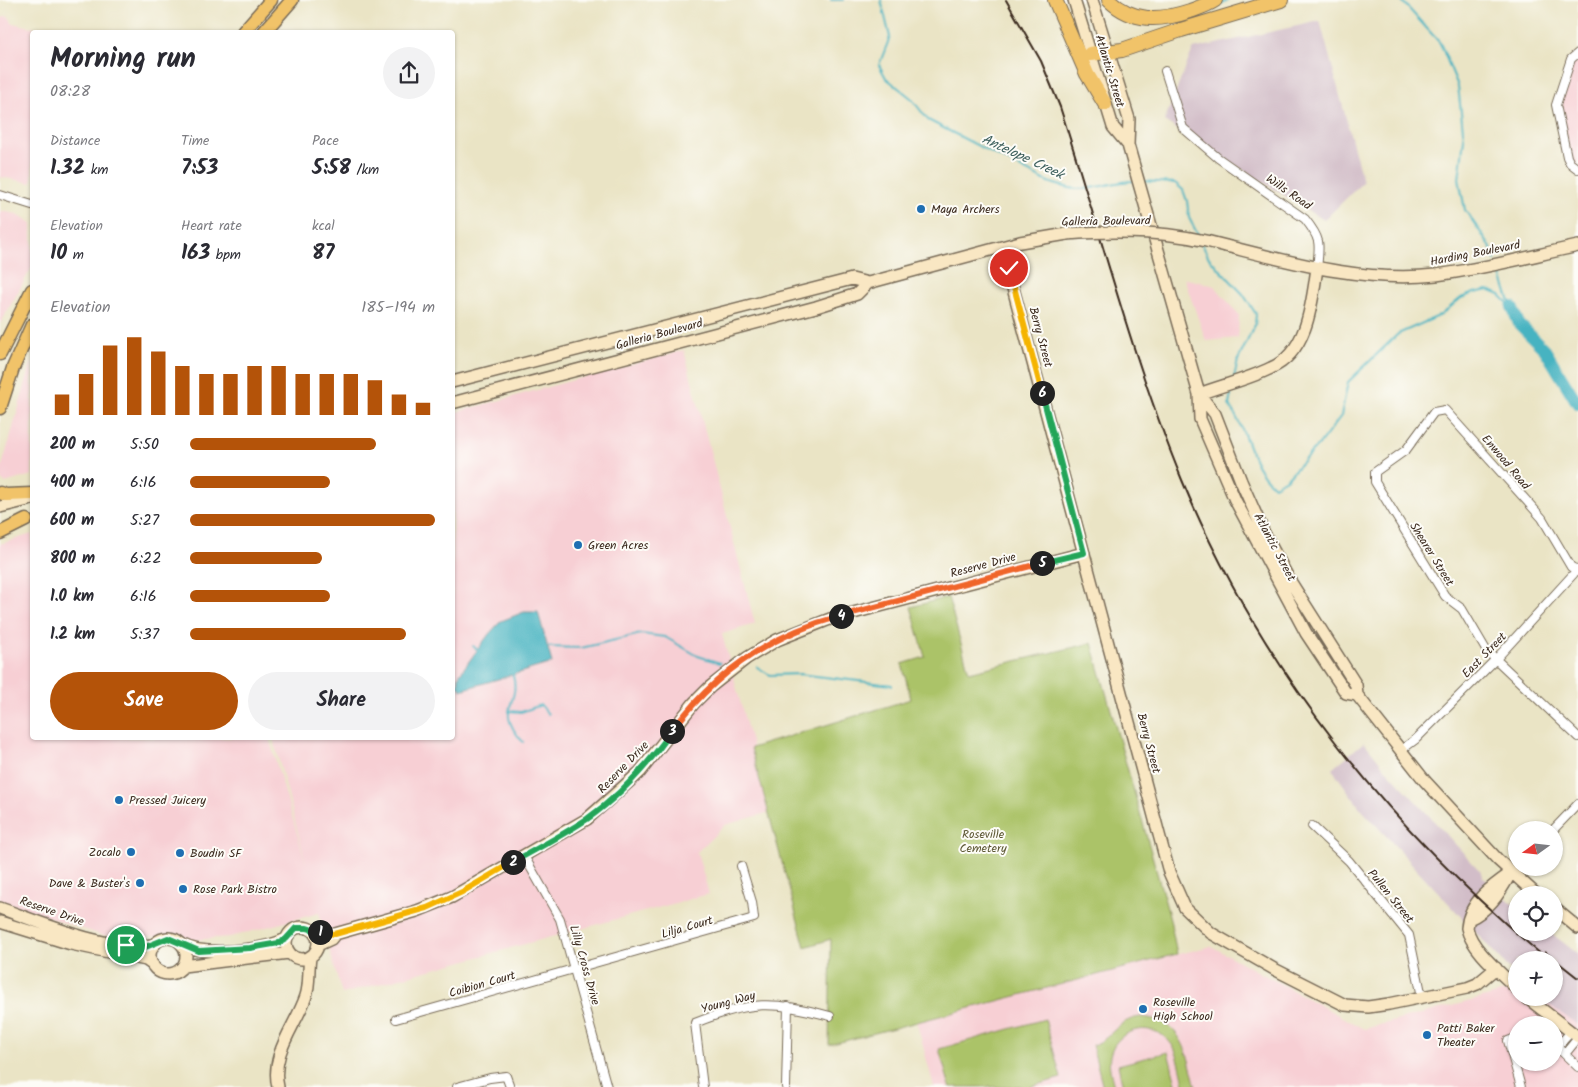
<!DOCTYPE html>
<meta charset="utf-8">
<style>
body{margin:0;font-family:Kalam,sans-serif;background:#f2f2f3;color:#2b2b33;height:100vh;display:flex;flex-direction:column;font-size:19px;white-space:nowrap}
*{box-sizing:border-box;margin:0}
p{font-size:16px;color:#7c7c81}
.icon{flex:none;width:28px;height:28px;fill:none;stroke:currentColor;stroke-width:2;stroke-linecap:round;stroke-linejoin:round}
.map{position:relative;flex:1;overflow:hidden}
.panel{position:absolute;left:30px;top:30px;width:425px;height:710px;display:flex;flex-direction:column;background:#fff;border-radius:5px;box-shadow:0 1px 4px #0004}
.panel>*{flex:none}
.needle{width:32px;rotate:255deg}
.fabs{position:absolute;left:1508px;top:821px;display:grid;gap:10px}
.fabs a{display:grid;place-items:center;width:55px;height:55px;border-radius:50%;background:#fff;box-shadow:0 1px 4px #0004;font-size:25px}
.pin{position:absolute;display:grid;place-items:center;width:42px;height:42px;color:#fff;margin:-21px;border:2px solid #fff;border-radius:50%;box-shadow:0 1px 5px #0007}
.km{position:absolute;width:25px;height:25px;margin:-12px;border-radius:50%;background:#222;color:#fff;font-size:14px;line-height:25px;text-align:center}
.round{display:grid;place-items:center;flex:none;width:52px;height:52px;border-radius:26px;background:#f2f2f3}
.summary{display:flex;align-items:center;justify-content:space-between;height:85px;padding:0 20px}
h1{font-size:28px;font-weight:700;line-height:38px}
.stats{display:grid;grid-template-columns:repeat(3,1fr);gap:8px;height:85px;padding:5px 20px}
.stats div{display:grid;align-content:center}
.stats b{font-size:21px;font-weight:700}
.stats small{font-size:14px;font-weight:400}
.stats p{font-size:14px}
.chart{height:140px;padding:10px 20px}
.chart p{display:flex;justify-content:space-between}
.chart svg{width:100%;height:90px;margin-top:5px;stroke:#b45309;stroke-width:6}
.cta{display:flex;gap:10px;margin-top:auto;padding:10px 20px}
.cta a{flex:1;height:58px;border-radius:30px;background:#b45309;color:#fff;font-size:20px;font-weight:700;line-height:58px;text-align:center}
.cta a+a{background:#f2f2f3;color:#2b2b33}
ul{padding:0 20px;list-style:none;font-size:16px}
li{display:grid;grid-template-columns:80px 60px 1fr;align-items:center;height:38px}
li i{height:12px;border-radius:6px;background:#b45309}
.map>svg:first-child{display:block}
.built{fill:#f7cfd4;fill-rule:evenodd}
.industrial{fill:#d2bdc8}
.green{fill:#abc368;stroke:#737643}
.water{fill:#46b3c1;stroke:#406e70}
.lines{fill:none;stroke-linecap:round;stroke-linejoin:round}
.stream{stroke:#46b3c1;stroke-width:2}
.river{stroke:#46b3c1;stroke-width:12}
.street-casing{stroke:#786b58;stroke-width:10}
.secondary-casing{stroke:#786b58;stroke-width:14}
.primary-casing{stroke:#786b58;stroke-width:15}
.highway-casing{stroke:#786b58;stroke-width:16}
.street{stroke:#fff;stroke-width:8}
.secondary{stroke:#f9e7c3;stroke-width:11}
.primary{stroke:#f1c369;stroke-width:12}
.highway{stroke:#f1c369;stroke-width:14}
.rail{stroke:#3b2a1e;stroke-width:2}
.secondary-bridge-casing{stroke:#786b58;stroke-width:14;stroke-linecap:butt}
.secondary-bridge{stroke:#f9e7c3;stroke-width:11}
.split-1-casing{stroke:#fff;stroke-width:10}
.split-2-casing{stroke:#fff;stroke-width:10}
.split-3-casing{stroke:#fff;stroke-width:10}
.split-4-casing{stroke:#fff;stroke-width:10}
.split-5-casing{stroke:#fff;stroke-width:10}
.split-6-casing{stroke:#fff;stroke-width:10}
.split-7-casing{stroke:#fff;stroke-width:10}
.split-1{stroke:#22a559;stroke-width:6}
.split-2{stroke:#f5b400;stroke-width:6}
.split-3{stroke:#22a559;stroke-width:6}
.split-4{stroke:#f0652b;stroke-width:6}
.split-5{stroke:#f0652b;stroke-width:6}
.split-6{stroke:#22a559;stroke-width:6}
.split-7{stroke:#f5b400;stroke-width:6}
.poi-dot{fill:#1f6fb2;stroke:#fdfcf7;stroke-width:2}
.labels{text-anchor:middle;stroke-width:4;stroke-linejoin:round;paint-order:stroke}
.street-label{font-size:12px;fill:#3b2a1e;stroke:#fdfcf7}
.poi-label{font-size:12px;fill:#3b2a1e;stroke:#fdfcf7;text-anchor:start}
.park-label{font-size:12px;fill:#5d5834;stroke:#fdfcf7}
.water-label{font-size:14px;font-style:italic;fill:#3f615f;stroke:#fdfcf7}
</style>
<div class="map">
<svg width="1578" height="1087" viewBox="0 0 1578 1087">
<rect width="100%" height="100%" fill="#fdfcf7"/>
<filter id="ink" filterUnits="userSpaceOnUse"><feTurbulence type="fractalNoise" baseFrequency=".02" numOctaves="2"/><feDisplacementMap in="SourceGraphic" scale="10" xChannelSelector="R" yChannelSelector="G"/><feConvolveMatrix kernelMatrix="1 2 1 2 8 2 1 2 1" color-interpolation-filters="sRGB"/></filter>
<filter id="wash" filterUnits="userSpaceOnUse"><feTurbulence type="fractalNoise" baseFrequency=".0096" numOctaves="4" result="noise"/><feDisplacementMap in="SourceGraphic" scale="20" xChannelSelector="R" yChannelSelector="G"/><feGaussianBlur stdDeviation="1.12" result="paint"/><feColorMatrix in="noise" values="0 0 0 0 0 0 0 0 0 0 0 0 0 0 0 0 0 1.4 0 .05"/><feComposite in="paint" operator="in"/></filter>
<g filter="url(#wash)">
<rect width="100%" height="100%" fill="#eae4c5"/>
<!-- built -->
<path class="built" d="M6 16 10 18 12 23 55 32H32V183L0 177V19Z
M1578 54V170L1573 169 1558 100 1570 62Z
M0 211 17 214 32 223V267L0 324Z
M1184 278 1215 286 1239 315 1238 338 1206 341Z
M684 350 755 624 722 634 770 812 725 825 697 852 709 894 342 994 319 913 230 937 193 940 151 936 139 939 101 935 0 901V544L32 534V738H269L307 867 273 738H452L453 413Z
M32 361V475L5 483 1 480 0 473Z
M1211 946 1364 1029 1516 989V998H1545L1578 1023V1087H934L916 1020ZM1516 1025H1554V1062H1516Z"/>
<!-- industrial -->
<path class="industrial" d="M1320 21 1363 182 1324 220 1164 121 1193 49Z
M1364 742 1385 768 1481 872 1482 876 1506 899 1516 905V932L1551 933 1578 954V1025L1539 998H1554V960H1516V976L1361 809 1332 769Z"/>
<!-- green -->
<path class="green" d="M948 597 969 672 1092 643 1170 919 1177 954 829 1045 831 939 805 947 751 748 911 699 902 664 925 657 911 607Z
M1140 1017C1183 1019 1187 1053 1196 1087H1185C1181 1072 1179 1051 1168 1040 1149 1020 1115 1030 1110 1056 1108 1067 1112 1077 1114 1087H1103L1092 1045C1112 1040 1114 1021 1140 1017Z
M1045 1019 1061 1078 1029 1087H950L939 1049Z
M1168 1052 1177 1087H1123L1118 1065Z"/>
<!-- water -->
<path class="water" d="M524 612H538L552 663 461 690 458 684 459 675 489 634 501 621Z"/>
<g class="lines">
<!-- stream -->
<path class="stream" d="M831 0H843
M881 0 890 37 879 65 886 78 911 98 928 120 1048 182C1059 185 1071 190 1083 189 1100 188 1117 181 1134 181
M1401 0 1440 43 1458 86 1464 139 1459 179 1465 210 1490 246 1495 260
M1208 12 1228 0
M1142 181 1175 183 1183 190 1187 201 1189 218 1198 235
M1202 244 1209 258 1243 294 1256 314 1255 325 1238 360 1234 378
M1499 269 1511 305
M1232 388 1229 405C1248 430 1249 466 1274 486L1286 479 1322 441 1341 416 1348 382 1398 334 1441 315 1461 298 1474 293 1488 290 1500 295 1512 307
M473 646 478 650
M549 647 581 648 641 634 665 637 698 656 720 663
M757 667 770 675 799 674 892 685
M513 675C521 706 493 708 523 742
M452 686 458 684
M509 711 521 712 541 705 548 714"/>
<!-- river -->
<path class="river" d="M1512 307 1519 324 1545 350 1578 404"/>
</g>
</g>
<g filter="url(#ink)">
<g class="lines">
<defs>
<path id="street" d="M1578 53 1571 59 1556 105 1567 157 1570 163 1578 169
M1165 71 1183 128 1218 158 1305 219C1321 239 1320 243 1317 268
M0 195 32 205
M1578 570 1571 567 1542 518 1445 410 1434 412 1406 450 1375 472V482L1445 596 1462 609 1486 650 1578 737
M1400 751 1416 739 1496 659 1578 569
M1312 826 1349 861 1409 935 1422 997
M1553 830 1578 804
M524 856 560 919 607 1087
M396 1019 754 918 752 902 741 866
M1516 1038 1508 1041 1521 1087
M1554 1044 1578 1067
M1557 1047 1571 1032
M1565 1054 1578 1038
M457 1087 490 1078 506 1076 510 1087
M703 1087 695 1023C752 1000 772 1001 830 1016
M786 1087 788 1006"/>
<path id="secondary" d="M1074 0 1113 127 1128 145
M1092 0 1129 119 1128 145 1199 394 1200 419 1235 500 1306 633 1346 693 1357 695
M1226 246C1294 263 1365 283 1436 275 1484 269 1531 256 1578 246
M1002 247 1169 872 1185 908 1211 933 1274 969 1345 1005 1368 1007 1389 1004 1467 988 1477 984 1496 968
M452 382 852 279 868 283 1020 242 1067 234
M1199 394 1215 414 1241 481 1264 533 1290 581 1356 685 1357 695 1425 781 1498 860 1537 895
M1199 394C1223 385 1249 379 1271 368 1308 352 1312 302 1317 268
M452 403 816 307 857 294 868 283
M0 507 32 499
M1511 873C1492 886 1469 902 1467 928 1471 949 1501 973 1516 988
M0 908C37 921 119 956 155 944
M1554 908 1578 928
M1469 919C1488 911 1499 894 1509 876
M0 922 71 944 146 960 153 965
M286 943a16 16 0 1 1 32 0a16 16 0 1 1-32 0Z
M150 956a18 18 0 1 1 36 0a18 18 0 1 1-36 0Z
M181 944C204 957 262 951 286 939
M318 945 331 939 335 934 417 911 452 897 587 819 640 772 694 703 710 687 747 658 777 640 830 619 1084 553
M183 966 289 953
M1527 998 1578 1037
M278 1087C270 1053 296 1026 306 996 310 984 308 970 310 958"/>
<path id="primary" d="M243 32 271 0
M264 32 292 0
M0 354 32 290
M0 408 13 368 32 325
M0 493 6 495 32 494
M0 533 26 520"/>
<path id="highway" d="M1055 0 1087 74 1105 104
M1109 0C1133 23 1160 21 1190 11 1198 8 1208 5 1215 0
M1090 54 1122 50 1181 30 1281 0"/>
</defs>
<!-- street casing -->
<use href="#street" class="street-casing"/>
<!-- secondary casing -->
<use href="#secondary" class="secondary-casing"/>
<!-- primary casing -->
<use href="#primary" class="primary-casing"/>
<!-- highway casing -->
<use href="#highway" class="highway-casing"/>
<!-- street -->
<use href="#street" class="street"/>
<!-- secondary -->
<use href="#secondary" class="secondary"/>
<!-- primary -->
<use href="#primary" class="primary"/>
<!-- highway -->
<use href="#highway" class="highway"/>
<!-- rail -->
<path class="rail" d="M1006 0 1041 61 1060 107C1100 231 1132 359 1182 480 1261 670 1391 830 1548 960
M1545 952 1578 978"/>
<defs>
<path id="secondary-bridge" d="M1067 234C1121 230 1173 231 1226 246"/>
</defs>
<!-- secondary-bridge casing -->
<use href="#secondary-bridge" class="secondary-bridge-casing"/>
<!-- secondary-bridge -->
<use href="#secondary-bridge" class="secondary-bridge"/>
</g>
</g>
<g class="lines" filter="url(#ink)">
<defs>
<path id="split-1" d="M126 945 143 948 168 938 199 951 250 948 279 943 286 939 296 928H307L320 932"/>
<path id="split-2" d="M320 932 335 934 427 908 462 892 513 862"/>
<path id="split-3" d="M513 862C538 848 563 835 587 819 621 795 648 765 672 731"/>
<path id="split-4" d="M672 731C714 673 772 634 841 616"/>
<path id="split-5" d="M841 616 1042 563"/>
<path id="split-6" d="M1042 393 1084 553 1042 563"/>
<path id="split-7" d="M1009 268 1042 393"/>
</defs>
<!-- split-1 casing -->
<use href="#split-1" class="split-1-casing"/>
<!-- split-2 casing -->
<use href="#split-2" class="split-2-casing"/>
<!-- split-3 casing -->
<use href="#split-3" class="split-3-casing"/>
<!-- split-4 casing -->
<use href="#split-4" class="split-4-casing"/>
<!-- split-5 casing -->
<use href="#split-5" class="split-5-casing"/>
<!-- split-6 casing -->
<use href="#split-6" class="split-6-casing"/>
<!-- split-7 casing -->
<use href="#split-7" class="split-7-casing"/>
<!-- split-1 -->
<use href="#split-1" class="split-1"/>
<!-- split-2 -->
<use href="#split-2" class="split-2"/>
<!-- split-3 -->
<use href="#split-3" class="split-3"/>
<!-- split-4 -->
<use href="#split-4" class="split-4"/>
<!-- split-5 -->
<use href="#split-5" class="split-5"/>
<!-- split-6 -->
<use href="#split-6" class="split-6"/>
<!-- split-7 -->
<use href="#split-7" class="split-7"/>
</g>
<!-- markers -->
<g class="poi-dot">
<circle cx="921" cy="209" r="5"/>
<circle cx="578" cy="545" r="5"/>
<circle cx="119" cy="800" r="5"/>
<circle cx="131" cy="852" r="5"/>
<circle cx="180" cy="853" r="5"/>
<circle cx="140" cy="883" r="5"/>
<circle cx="183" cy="889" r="5"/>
<circle cx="1143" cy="1009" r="5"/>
<circle cx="1427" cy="1035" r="5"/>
</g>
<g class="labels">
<!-- street labels -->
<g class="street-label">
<text transform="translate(1110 71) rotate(73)" y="4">Atlantic Street</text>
<text transform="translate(1289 192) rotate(35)" y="4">Wills Road</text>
<text transform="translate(1106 221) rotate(-1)" y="4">Galleria Boulevard</text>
<text transform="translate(1475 253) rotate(-11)" y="4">Harding Boulevard</text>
<text transform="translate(659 334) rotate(-15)" y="4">Galleria Boulevard</text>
<text transform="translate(1041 337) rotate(75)" y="4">Berry Street</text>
<text transform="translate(1506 462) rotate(50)" y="4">Enwood Road</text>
<text transform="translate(1275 547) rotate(62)" y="4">Atlantic Street</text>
<text transform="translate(1432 554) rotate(58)" y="4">Shearer Street</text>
<text transform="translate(983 565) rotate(-15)" y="4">Reserve Drive</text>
<text transform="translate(1484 655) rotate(-46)" y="4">East Street</text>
<text transform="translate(1149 743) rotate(75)" y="4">Berry Street</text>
<text transform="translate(623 767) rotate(-46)" y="4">Reserve Drive</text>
<text transform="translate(1391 896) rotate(51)" y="4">Pullen Street</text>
<text transform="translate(52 911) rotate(19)" y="4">Reserve Drive</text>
<text transform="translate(687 927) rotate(-16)" y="4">Lilja Court</text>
<text transform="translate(585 965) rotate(74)" y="4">Lilly Cross Drive</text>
<text transform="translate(482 984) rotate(-16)" y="4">Coibion Court</text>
<text transform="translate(728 1002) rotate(-15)" y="4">Young Way</text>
</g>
<!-- poi labels -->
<g class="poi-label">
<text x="931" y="213">Maya Archers</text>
<text x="588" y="549">Green Acres</text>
<text x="129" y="804">Pressed Juicery</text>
<text x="121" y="856" text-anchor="end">Zocalo</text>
<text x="190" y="857">Boudin SF</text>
<text x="130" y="887" text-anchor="end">Dave &amp; Buster's</text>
<text x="193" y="893">Rose Park Bistro</text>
<text x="1153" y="1006">Roseville<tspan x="1153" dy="14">High School</tspan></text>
<text x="1437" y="1032">Patti Baker<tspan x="1437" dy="14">Theater</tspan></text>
</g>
<!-- park labels -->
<g class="park-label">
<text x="983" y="838">Roseville<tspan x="983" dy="14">Cemetery</tspan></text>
</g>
<!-- water labels -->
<g class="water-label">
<text transform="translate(1023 156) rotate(25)" y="5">Antelope Creek</text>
</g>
</g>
</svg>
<div class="fabs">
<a><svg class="needle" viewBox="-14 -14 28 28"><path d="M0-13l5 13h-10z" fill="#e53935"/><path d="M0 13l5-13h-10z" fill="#7c7c81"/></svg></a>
<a><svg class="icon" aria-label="locate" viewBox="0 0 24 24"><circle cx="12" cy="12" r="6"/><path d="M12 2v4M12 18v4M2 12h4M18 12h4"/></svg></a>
<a>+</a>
<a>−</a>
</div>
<div class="pin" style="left:126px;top:945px;background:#1e9e55"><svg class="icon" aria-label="arrive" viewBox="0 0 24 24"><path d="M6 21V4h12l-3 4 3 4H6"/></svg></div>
<div class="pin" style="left:1009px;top:268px;background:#d93025"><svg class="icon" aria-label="check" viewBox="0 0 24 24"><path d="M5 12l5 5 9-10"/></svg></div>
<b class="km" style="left:320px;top:932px">1</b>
<b class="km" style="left:513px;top:862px">2</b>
<b class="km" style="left:672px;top:731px">3</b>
<b class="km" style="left:841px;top:616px">4</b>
<b class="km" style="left:1042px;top:563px">5</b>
<b class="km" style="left:1042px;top:393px">6</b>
<section class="panel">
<div class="summary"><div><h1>Morning run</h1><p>08:28</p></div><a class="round"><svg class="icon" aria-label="share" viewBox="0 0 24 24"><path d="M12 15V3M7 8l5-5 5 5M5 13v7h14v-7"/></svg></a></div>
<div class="stats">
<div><p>Distance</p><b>1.32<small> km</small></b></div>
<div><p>Time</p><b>7:53</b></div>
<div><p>Pace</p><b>5:58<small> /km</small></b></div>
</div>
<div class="stats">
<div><p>Elevation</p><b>10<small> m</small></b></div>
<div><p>Heart rate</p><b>163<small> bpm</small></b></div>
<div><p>kcal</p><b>87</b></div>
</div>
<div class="chart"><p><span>Elevation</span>185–194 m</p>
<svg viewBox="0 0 160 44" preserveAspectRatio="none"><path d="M5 44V34M15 44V24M25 44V10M35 44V6M45 44V13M55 44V20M65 44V24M75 44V24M85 44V20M95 44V20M105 44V24M115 44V24M125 44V24M135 44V27M145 44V34M155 44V38"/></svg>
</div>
<ul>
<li><b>200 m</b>5:50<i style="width:76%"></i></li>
<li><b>400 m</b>6:16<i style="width:57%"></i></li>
<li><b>600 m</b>5:27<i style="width:100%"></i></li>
<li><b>800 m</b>6:22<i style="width:54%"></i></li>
<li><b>1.0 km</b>6:16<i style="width:57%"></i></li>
<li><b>1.2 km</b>5:37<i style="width:88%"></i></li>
</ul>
<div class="cta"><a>Save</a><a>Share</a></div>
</section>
</div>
